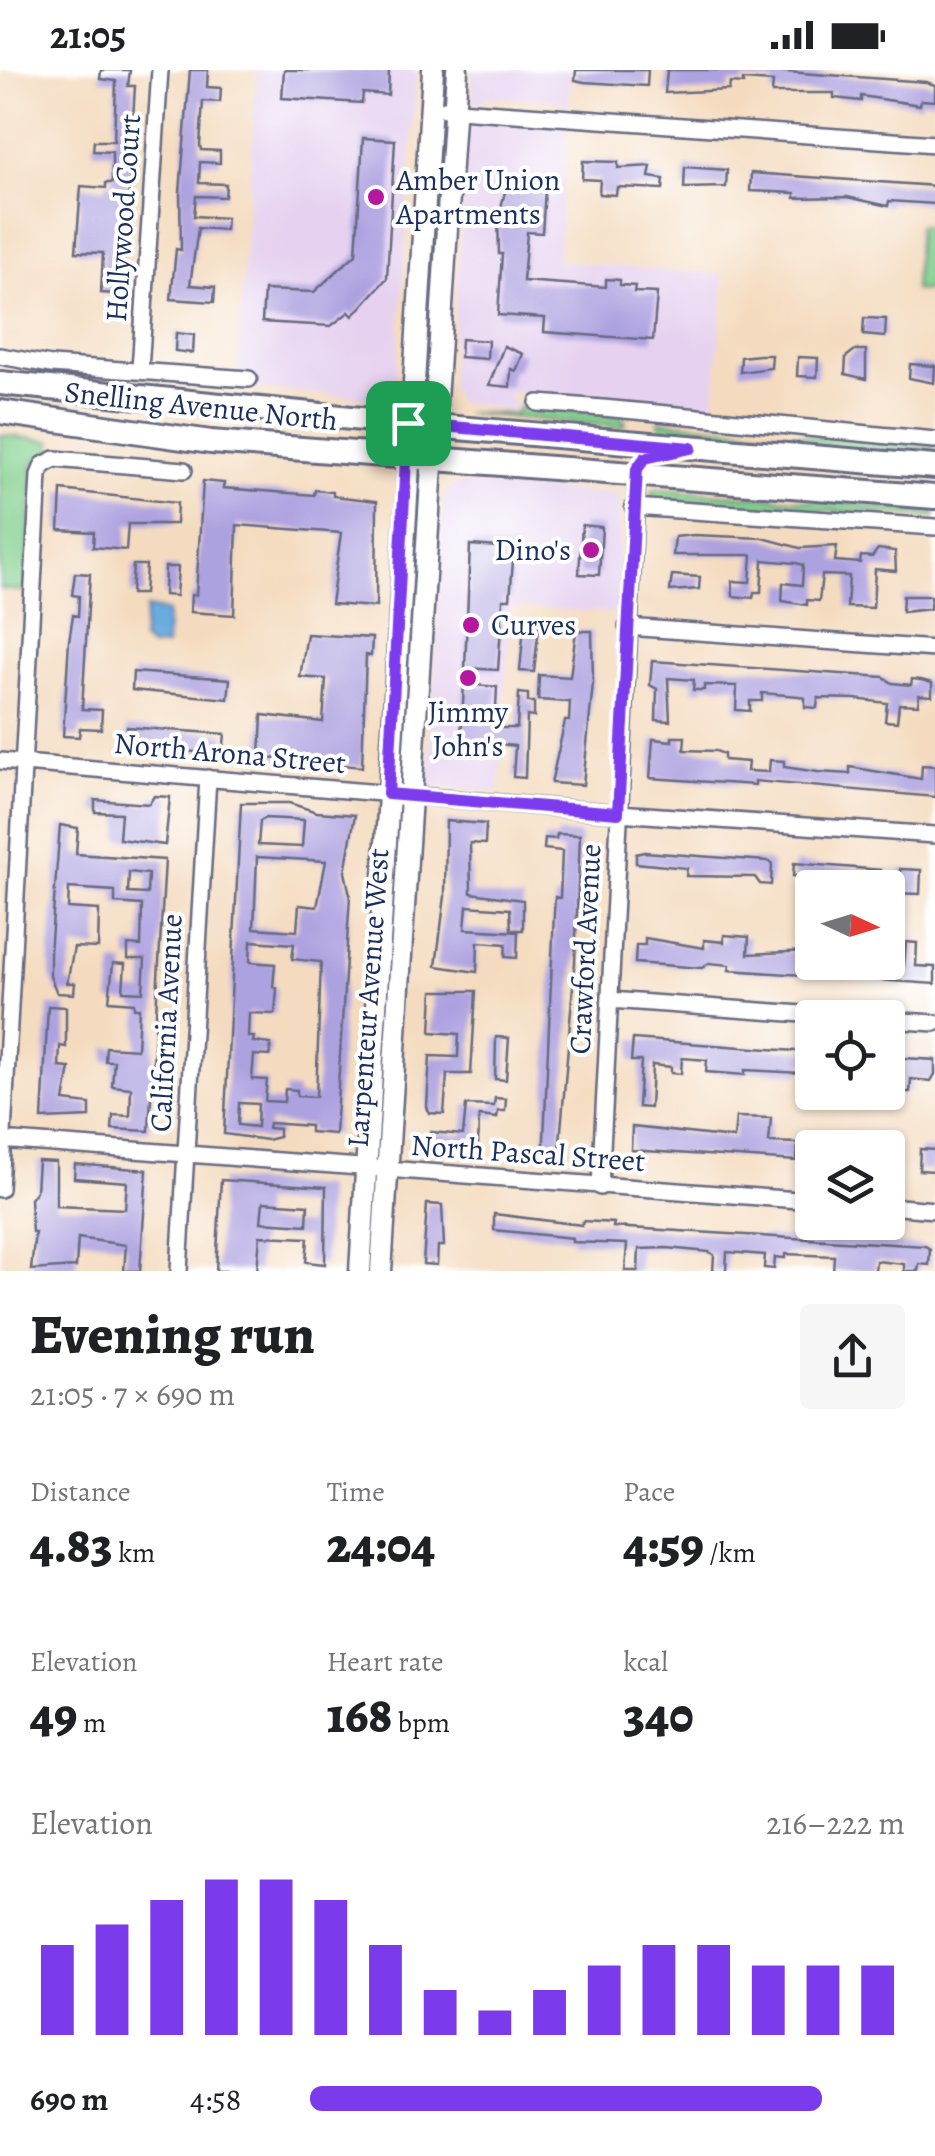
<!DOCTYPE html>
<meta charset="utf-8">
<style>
body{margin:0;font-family:Alegreya,serif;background:#f6f6f6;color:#202124;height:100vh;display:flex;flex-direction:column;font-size:38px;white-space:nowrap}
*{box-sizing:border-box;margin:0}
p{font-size:32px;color:#757577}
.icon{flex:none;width:55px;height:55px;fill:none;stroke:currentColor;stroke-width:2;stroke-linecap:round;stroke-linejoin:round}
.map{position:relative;height:1201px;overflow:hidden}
.details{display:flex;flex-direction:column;background:#fff;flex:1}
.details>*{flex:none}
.needle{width:65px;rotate:94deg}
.buttons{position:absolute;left:795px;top:800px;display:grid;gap:20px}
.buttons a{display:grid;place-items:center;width:110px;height:110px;border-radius:10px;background:#fff;box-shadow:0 2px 8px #0004;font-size:50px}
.pin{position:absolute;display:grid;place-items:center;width:85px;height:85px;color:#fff;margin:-42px;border-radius:20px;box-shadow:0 5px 15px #0006}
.round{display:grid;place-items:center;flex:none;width:105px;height:105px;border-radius:10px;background:#f6f6f6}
.summary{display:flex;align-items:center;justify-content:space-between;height:170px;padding:0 30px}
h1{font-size:55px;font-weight:800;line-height:75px}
.metrics{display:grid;grid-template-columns:repeat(3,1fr);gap:15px;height:170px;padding:10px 30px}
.metrics div{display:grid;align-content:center}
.metrics b{font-size:50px;font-weight:800}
.metrics small{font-size:28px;font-weight:400}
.metrics p{font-size:28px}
.chart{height:280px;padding:20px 30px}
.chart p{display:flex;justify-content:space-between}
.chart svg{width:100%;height:180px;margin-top:10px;stroke:#7c3aed;stroke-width:6}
ul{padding:0 30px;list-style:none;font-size:32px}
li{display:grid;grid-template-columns:160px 120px 1fr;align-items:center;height:75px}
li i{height:25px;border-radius:12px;background:#7c3aed}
.status{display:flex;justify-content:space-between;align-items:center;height:70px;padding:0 50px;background:#fff;direction:ltr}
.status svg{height:28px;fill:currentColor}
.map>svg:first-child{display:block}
.built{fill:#e6d2f0}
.green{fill:#84d08e;stroke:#508076;stroke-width:2.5}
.water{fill:#6aacde;stroke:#426e9e;stroke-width:2.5}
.building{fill:#ada2e0;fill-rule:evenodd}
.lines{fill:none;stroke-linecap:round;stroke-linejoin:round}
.street-casing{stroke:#676b80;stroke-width:20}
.secondary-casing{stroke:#676b80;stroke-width:25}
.primary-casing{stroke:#676b80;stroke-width:28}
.street{stroke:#fff;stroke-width:15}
.secondary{stroke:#fff;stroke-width:20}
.primary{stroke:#fff;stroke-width:22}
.route-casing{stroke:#fff;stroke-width:20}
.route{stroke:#7c3aed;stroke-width:12}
.poi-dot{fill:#b5179e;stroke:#fff;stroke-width:4}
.labels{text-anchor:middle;stroke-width:8;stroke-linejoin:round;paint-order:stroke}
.poi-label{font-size:30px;fill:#1b2f5e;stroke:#fff;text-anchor:start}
.street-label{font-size:30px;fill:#1b2f5e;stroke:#fff}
</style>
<div class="status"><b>21:05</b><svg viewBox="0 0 49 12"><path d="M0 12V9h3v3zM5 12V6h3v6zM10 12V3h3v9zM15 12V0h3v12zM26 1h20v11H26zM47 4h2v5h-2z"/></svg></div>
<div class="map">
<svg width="935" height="1201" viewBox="0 0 935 1201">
<rect width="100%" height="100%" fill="#fff"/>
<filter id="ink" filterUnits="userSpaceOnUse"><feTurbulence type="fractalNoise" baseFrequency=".01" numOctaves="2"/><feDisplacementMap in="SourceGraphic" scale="20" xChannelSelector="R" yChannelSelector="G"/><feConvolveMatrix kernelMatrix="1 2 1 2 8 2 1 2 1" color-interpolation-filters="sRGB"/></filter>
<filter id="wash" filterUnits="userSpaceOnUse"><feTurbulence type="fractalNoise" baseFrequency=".0048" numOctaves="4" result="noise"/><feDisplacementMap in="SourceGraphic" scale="40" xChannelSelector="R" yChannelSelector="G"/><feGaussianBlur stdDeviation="2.25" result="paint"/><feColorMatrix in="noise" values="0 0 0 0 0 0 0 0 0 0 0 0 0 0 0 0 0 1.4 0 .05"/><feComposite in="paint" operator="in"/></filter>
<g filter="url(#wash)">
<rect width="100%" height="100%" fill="#f4dbbf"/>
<!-- built -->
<path class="built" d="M257 0H417L396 315 381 329 236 317Z
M472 0H571L569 40 559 30 487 27 481 32 472 31Z
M503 50 568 55 558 191 724 205 714 339 539 324 509 323 508 328 516 333 512 341 458 332 449 316 468 61 472 51Z
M457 414 620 424 618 543 510 537 499 721 428 716 443 430 446 421Z"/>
<!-- green -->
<path class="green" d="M918 156 935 157V221L914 220Z
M522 335 620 346 626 353 622 357 465 343 514 344Z
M659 351 935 378V386L661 360Z
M0 365 52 371 51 381 34 392 26 521 0 519Z
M656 419 935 440V447L654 430 651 423Z"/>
<!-- water -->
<path class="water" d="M146 538 167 542 166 576 150 577 142 570Z"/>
<g id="blocks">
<!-- building -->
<path class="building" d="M101 0H130L128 16H135L123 214 119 213 118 224 101 223 103 183 76 182 81 116 106 118V113H112V82L93 81 94 71H114L116 11 100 9Z
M190 0H208L207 17 221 18 220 32 203 31 200 75 201 80 220 81V93L200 92 199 113 226 114 225 127 196 126 194 146 226 148 225 160 198 158 190 215 215 217 214 232 171 229 176 179 181 180 180 123Z
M284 0H389L388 25 363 23 362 33 282 28Z
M576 0H648L647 16 584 12 575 10Z
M667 0H759L926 12 935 15V31L921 30 920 35 861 26V31L834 28V23H772L773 12 743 10V14L730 13 729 20 665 23Z
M363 68 395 70 387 208 353 246 349 242 331 256 262 252 264 220 314 222 356 184Z
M583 91 618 92V98L651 96 649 107 664 109 663 119 617 117 616 125 599 124 600 110 582 109Z
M685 97 727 100 726 117 684 118Z
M751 103 935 116V134L889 131 888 136 847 127 795 128V123L750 121Z
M506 118 545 120 542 163 527 162 523 211 606 217V209L620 210V215L635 216 634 222 657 223 653 270 544 262 545 248 498 245 502 184H499L498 149Z
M864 248 886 249 885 267 863 265Z
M176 263 194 265 193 283 175 281Z
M461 269 488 271 487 289 460 287Z
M504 276 523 284 516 301 511 299 510 317 489 315Z
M855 280H866V309L845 304 846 287Z
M760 285H772L771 298 740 302 741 287Z
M798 287 818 288 817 307 797 306Z
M910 294 935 296 934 313 909 308Z
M203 411 224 413 223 418 314 425 315 420 333 422V426L377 431 376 537 331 534 341 463 237 455 234 545 190 542 191 525H196Z
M61 420 177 433 176 454H128L126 480 93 477 94 462 59 460Z
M582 455 602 457 599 505 579 504Z
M694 465 763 468 800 478 837 476 835 491 860 493 861 486 872 487 878 479 895 481 896 501 875 499 873 538 847 537 849 506 822 505 819 531 807 530V535L782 531 783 513 802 515 803 495 796 493 763 490 761 522H754L753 528 733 526 732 511 750 512 752 485H673L675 467Z
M470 475 514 478 510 529H503L498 600 465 598Z
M133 495H146L144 524H131Z
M165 497H178L176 526 164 525Z
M75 503 90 504 82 639 102 640 101 659 80 658 79 667 63 666 69 571 73 545 78 546 79 526 72 525Z
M672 505 700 507 699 519 670 521Z
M903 526H931L930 539 902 542Z
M524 555 539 556 534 602 520 601Z
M576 561H592L593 613 583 715 551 713 565 651H569L570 632 538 630 539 605 570 607Z
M307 564 372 568 371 586 366 585 362 697 260 687 262 645 323 652 326 609 300 607Z
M652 591 884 607 892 613 911 615 912 609 921 610 932 613V626L919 625 918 635 899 634 897 652 885 651 887 633 855 629 818 628 817 638 805 637V628L799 626 762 623V631H750V641L736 640 737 616 704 615V620H693L694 610 668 608 670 651 656 650 657 619 650 615Z
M133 602 230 609 228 629 132 620Z
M464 614 497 617 495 658H517L519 623 528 624V632H534V647L527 646 525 708 513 707 515 676 461 669Z
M127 657 225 664 223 684 126 677Z
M672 667H685L684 680 716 681 724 684V690L748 692 747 701 769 702 770 690 784 691V697L818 702 850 704V697L921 709 922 695 935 696V727L755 711V715L650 708 653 669 672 671Z
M154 726 170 727 165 775 119 769 121 743 95 742V730L149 734Z
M241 733H289L317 742 355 745 345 802 350 825 335 1064 310 1062V1056L269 1053 268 1058 279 1059V1067L267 1070 224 1064ZM265 748 304 750 302 777 258 775 260 751ZM257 787 326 791 317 837 299 835 297 861 254 858ZM251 871 294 874 292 889 321 892 316 1027 297 1026V1020L285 1019 284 1032 265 1031 267 1010 252 1009 254 985 270 986 271 974 253 972 254 967H248L249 943 275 944 277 918 273 917 275 894 250 892ZM239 1033 258 1034 257 1057 238 1055Z
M446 751 486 754 485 774 470 773 471 823 523 830V860H511L510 839 467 836 465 859 518 862 517 888 505 887 506 874 478 872 477 902 436 896 445 826Z
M60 755 78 758 76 784 165 790 149 1061 112 1059 113 1045 130 1046 131 1018 112 1016 114 991H105L106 977 137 979 139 938H134V933L109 931 113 893 125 894 123 921 143 922 145 889H128V875L141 876 142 835 115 833V821L69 818 68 838 99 840 98 878 74 877 67 913H75L74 924 57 923 50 906V883ZM129 802 148 804 147 824 128 823Z
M557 764 580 765 575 892 559 1084 544 1083V1069L554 843 555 827 560 828 562 781 544 779 545 768 556 769Z
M644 782 767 791 772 793 771 815 760 814 755 807 686 806 687 798 636 793V784Z
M794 793 880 800 879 818 812 815V807L793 806Z
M900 799 921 800 920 824 889 823V810L900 811Z
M724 865 749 867 748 884 808 881 812 892 904 896 906 872 917 873 916 896 935 897V914L729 900 730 895 709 893 702 898 635 893 636 875H645V868L704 878V870L724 872Z
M433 921H476L471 1004H447L444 1044 429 1043 427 1036 430 986 458 987 459 964 431 962Z
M48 936 66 937V977L60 976 59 997 70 998 64 1031 90 1034V1047L42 1049Z
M496 967 509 968 506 1010 495 1009Z
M633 969 809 982 808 993 802 992 801 1003 745 1000V1005L706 1002 707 990 682 988 681 1004 671 1003V997L652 995 650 1038 638 1037 641 991H631Z
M888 987 935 990V1004L931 1011 911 1009 910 1022H900L901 1012H888Z
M495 1028 506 1029 505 1041H498L497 1048 479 1046 478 1078 450 1075 449 1082 432 1081 431 1062 463 1065 466 1035 494 1036Z
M736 1047 771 1048 769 1072 798 1073 797 1091 631 1080 632 1057 734 1068Z
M920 1079 935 1080 934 1101 919 1100Z
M38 1091 56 1092V1136L125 1139 127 1112 74 1108 75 1094 147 1100 140 1201H124L126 1175 78 1168 76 1197 31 1200 35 1162H32L30 1129 36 1121Z
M221 1110 326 1117 325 1194 306 1192 308 1168 260 1166 257 1201H216ZM263 1132 308 1135 307 1155 261 1152Z
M427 1134 442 1135 444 1176H438L437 1195 423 1194Z
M494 1144 582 1155 583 1151 614 1153 613 1157 925 1176 930 1179 929 1195 919 1194 918 1201H904V1194L876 1191 875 1201H833L834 1186 785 1184V1188L775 1187 774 1199 764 1198 765 1185 727 1182 726 1201H713L714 1185 709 1182 667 1178 639 1179 638 1201H625L627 1174 572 1172V1168L494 1160Z"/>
</g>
</g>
<g filter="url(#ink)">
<use href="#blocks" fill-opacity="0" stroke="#676b80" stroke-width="2.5"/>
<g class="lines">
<defs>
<path id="street" d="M444 39 935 74
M0 286 51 295 249 309
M140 300 160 0
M538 333C671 342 802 359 935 370
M633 437 935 457
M627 557 935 579
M0 691 618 743 935 765
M610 930 858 948
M888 950 935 953
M0 1070 812 1131
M600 1117 637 405
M0 1119 39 405 43 395 55 389 184 400
M888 1136 935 1140
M179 1201 208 708"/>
<path id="secondary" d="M360 1201 433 0
M381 1201 457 0"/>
<path id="primary" d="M0 313 432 356 935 397
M0 342 211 372 935 427"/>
</defs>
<!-- street casing -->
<use href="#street" class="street-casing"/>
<!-- secondary casing -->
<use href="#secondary" class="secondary-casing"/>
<!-- primary casing -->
<use href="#primary" class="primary-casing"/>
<!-- street -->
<use href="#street" class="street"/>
<!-- secondary -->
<use href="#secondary" class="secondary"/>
<!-- primary -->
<use href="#primary" class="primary"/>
</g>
</g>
<g class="lines" filter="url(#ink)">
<defs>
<path id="route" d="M408 353 691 378 645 388 637 399 618 743 388 724Z"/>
</defs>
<!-- route casing -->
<use href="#route" class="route-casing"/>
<!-- route -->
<use href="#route" class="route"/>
</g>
<!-- markers -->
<g class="poi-dot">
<circle cx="376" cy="127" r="10"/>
<circle cx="591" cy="480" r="10"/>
<circle cx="471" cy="555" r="10"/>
<circle cx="468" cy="608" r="10"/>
</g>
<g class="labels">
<!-- poi labels -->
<g class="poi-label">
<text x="396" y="120">Amber Union<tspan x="396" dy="34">Apartments</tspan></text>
<text x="571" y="490" text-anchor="end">Dino's</text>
<text x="491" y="565">Curves</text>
<text x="468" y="652" text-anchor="middle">Jimmy<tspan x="468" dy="34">John's</tspan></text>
</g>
<!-- street labels -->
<g class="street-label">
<text transform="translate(123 148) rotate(-86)" y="10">Hollywood Court</text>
<text transform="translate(201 336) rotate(6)" y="10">Snelling Avenue North</text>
<text transform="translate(230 683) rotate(5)" y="10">North Arona Street</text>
<text transform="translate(585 879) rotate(-87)" y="10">Crawford Avenue</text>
<text transform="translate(368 928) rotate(-86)" y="10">Larpenteur Avenue West</text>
<text transform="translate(166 953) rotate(-87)" y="10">California Avenue</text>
<text transform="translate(528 1083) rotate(4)" y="10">North Pascal Street</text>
</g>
</g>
</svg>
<div class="buttons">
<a><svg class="needle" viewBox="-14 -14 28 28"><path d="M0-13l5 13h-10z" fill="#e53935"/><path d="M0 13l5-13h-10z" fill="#757577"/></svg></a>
<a><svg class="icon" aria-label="locate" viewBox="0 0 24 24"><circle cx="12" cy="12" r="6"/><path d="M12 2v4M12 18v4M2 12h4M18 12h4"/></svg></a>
<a><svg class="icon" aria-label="layers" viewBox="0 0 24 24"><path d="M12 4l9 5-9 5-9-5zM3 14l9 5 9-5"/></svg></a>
</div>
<div class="pin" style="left:408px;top:353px;background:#1e9e55"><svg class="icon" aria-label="arrive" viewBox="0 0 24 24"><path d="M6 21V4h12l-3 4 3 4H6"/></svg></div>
</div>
<section class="details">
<div class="summary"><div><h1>Evening run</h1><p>21:05 · 7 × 690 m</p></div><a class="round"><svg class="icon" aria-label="share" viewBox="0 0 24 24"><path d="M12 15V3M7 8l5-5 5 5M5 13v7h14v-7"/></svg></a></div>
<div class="metrics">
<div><p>Distance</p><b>4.83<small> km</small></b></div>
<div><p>Time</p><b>24:04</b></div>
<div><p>Pace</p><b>4:59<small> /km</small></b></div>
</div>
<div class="metrics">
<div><p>Elevation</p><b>49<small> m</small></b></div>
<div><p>Heart rate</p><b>168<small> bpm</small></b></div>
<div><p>kcal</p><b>340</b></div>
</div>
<div class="chart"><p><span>Elevation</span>216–222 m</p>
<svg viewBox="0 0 160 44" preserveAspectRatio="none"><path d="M5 44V22M15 44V17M25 44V11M35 44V6M45 44V6M55 44V11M65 44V22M75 44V33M85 44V38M95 44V33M105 44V27M115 44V22M125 44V22M135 44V27M145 44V27M155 44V27"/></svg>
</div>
<ul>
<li><b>690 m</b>4:58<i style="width:86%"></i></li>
</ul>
</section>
